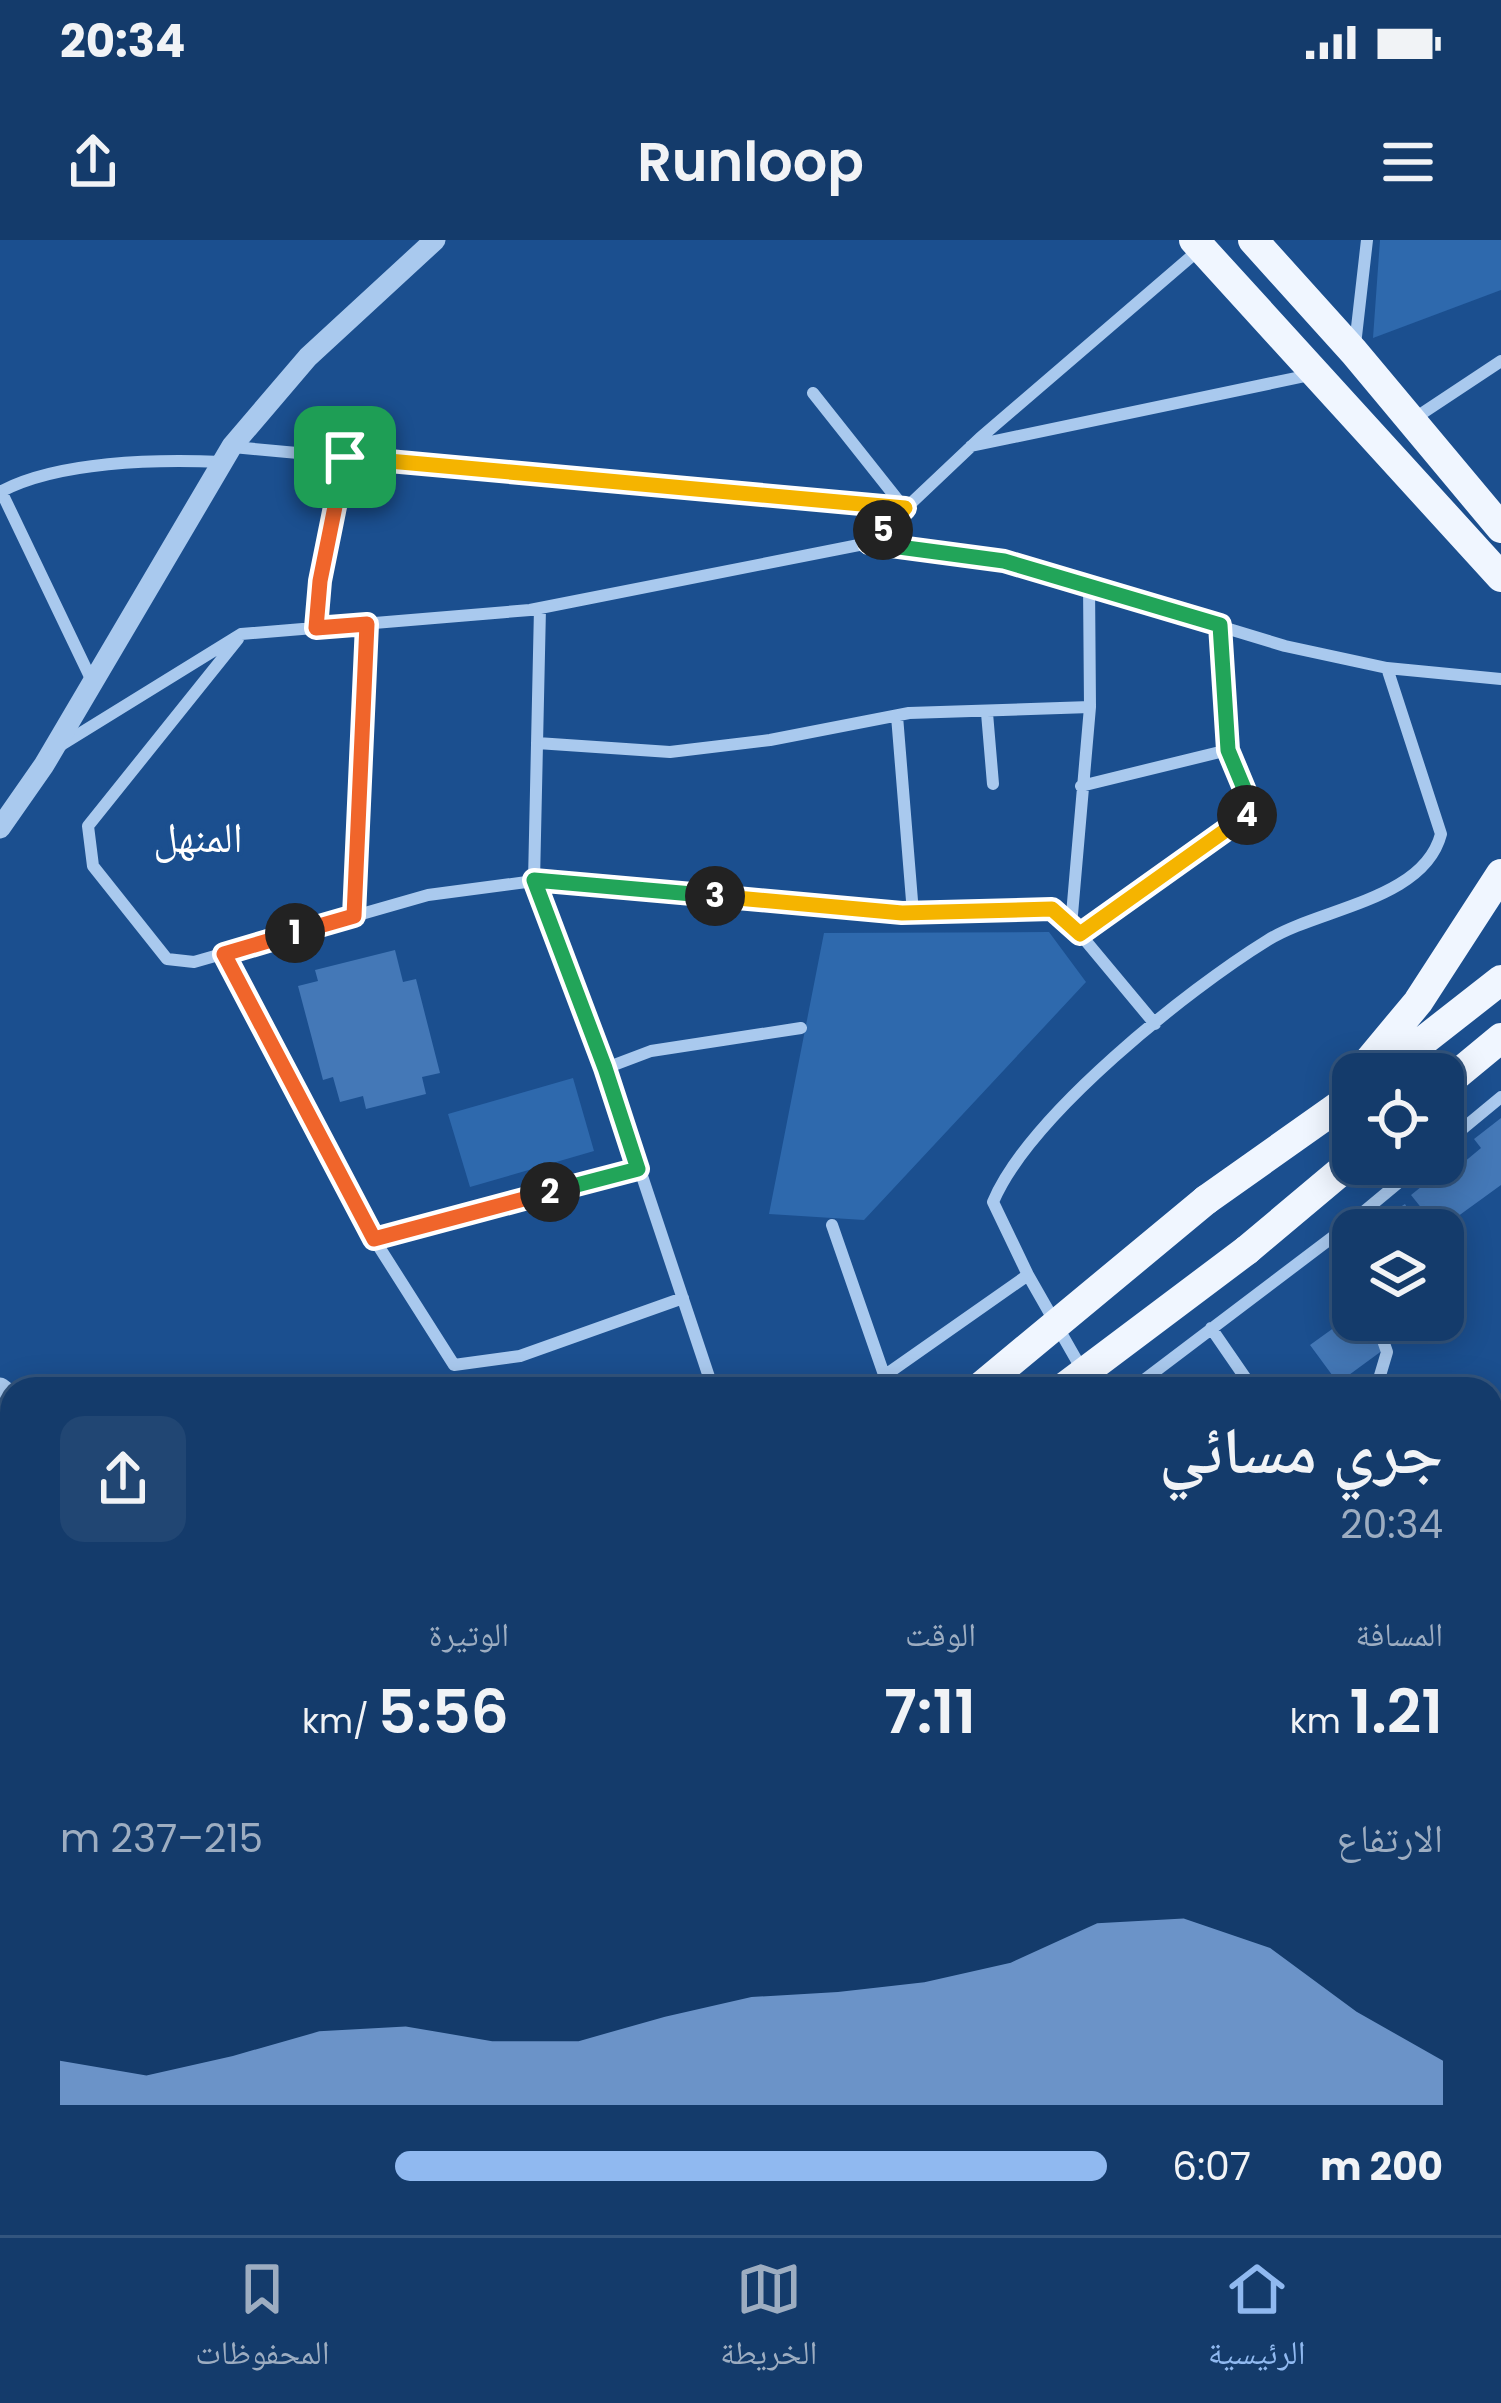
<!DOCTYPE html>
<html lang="ar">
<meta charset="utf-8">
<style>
body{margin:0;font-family:Poppins,"Noto Naskh Arabic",sans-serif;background:#214673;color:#f1f3f6;direction:rtl;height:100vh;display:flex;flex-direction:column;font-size:45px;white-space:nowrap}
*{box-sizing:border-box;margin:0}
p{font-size:39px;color:#9dadc1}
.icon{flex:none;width:66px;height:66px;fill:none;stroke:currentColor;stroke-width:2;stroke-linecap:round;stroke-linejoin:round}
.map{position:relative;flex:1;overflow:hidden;direction:ltr}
.side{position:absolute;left:0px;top:1137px;width:1503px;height:858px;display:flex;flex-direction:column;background:#143b6b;border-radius:36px 36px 0 0;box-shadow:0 6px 30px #0003,0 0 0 3px #33557e;direction:rtl}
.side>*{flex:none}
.tools{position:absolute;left:1332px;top:813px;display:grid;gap:24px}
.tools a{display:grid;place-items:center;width:132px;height:132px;border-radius:24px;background:#143b6b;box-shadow:0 6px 30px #0003,0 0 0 3px #33557e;font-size:60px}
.pin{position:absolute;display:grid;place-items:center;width:102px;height:102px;color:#fff;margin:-51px;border-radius:24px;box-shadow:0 6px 18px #0006}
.km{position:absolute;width:60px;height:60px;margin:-30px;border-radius:50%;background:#222;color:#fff;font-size:33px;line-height:60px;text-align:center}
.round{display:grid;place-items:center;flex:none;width:126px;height:126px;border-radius:24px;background:#214673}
.headline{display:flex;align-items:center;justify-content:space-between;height:204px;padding:0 60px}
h1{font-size:66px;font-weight:600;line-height:90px}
.metrics{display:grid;grid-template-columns:repeat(3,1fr);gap:18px;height:204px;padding:12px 60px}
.metrics div{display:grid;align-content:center}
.metrics b{font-size:60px;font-weight:600}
.metrics small{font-size:33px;font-weight:400}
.metrics p{font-size:33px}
.chart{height:336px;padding:24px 60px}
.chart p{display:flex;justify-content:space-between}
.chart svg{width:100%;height:216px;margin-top:12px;fill:#90b9f0;opacity:.7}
ul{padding:0 60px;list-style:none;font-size:39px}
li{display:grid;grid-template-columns:192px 144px 1fr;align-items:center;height:90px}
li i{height:30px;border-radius:15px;background:#90b9f0}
.status{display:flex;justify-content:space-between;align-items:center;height:84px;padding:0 60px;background:#143b6b;direction:ltr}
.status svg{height:33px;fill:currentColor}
header{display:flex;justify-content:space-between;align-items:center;height:156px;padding:0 60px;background:#143b6b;font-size:54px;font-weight:600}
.tab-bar{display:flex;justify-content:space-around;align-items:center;height:168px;border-top:3px solid #33557e;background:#143b6b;font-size:33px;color:#9dadc1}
.tab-bar a{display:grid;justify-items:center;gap:6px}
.tab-bar .on{color:#90b9f0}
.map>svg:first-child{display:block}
.green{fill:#2e69ad}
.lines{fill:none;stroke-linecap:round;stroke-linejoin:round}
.river{stroke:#3c6290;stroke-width:36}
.building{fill:#4478b7}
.minor{stroke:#a9c9ee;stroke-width:12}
.tertiary{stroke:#a9c9ee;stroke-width:21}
.primary{stroke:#f0f6ff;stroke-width:30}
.primary-bridge{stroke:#f0f6ff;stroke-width:30}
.split-1-casing{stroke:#fff;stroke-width:24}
.split-2-casing{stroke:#fff;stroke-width:24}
.split-3-casing{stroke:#fff;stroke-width:24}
.split-4-casing{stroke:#fff;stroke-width:24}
.split-5-casing{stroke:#fff;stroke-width:24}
.split-6-casing{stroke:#fff;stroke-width:24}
.split-1{stroke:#f0652b;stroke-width:15}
.split-2{stroke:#f0652b;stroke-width:15}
.split-3{stroke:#22a559;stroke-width:15}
.split-4{stroke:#f5b400;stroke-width:15}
.split-5{stroke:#22a559;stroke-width:15}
.split-6{stroke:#f5b400;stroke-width:15}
.labels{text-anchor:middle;stroke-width:9;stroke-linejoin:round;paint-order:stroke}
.neighbourhood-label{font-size:42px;fill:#fff;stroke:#1b4f8f}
</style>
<div class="status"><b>20:34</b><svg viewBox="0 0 49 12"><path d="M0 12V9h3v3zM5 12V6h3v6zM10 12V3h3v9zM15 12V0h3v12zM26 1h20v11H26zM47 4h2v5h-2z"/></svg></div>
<header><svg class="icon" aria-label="menu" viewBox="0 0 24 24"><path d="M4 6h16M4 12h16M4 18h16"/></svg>Runloop<svg class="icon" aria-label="share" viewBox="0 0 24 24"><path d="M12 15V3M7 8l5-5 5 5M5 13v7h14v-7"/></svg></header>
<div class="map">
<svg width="1501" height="1995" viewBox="0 0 1501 1995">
<rect width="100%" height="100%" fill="#1b4f8f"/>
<!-- green -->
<path class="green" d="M1380 0H1501V50L1373 98Z
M1049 692 1086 742 864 980 769 974 824 693Z
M573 838 594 911 470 947 448 874Z"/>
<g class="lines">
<!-- river -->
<path class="river" d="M0 1687 12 1699
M304 1983 317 1995"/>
</g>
<!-- building -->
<path class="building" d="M395 710 403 742 416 739 440 833 422 837 426 854 366 869 363 856 340 862 333 837 323 840 298 746 318 741 315 730Z
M1501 878V945L1439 990 1411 955 1452 922 1457 928 1481 908 1474 899Z
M1405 964 1420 990H1363Z
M1353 1074V1080H1361L1383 1110 1338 1143 1310 1105Z
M1491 1546 1501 1548V1597L1491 1596Z
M1491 1667 1501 1669V1721L1491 1719Z"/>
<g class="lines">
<!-- minor -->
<path class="minor" d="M1355 105 1367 0
M813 153 905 269
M1412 180 1501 121
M971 206 1315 134
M233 207 905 269
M1 251 92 441
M0 252C57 221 157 219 222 222
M869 303 980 198 1200 9
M540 368 534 641 606 828 713 1149
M316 388 320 341 345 217
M238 399 88 586 93 626 167 719 194 722 428 655 534 641 902 673 1052 669 1080 694 1155 784
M987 473 993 544
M897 476 913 673
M537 503 670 512 770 500 909 473 1090 467
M58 507 241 394 530 370 869 303 1004 321 1285 406 1387 428 1501 439
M1081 546 1228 510
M354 676 367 384
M1071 686 1090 467 1089 344
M1080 694 1253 570 1228 510 1219 385
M224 714 374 999 454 1125 520 1116 683 1058
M606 828 651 811 801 788
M1443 905 1501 857
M832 985 889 1149
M1338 993 1353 1027
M374 999 638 929
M1028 1035 1093 1149
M1376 1080 1387 1112 1376 1149
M1211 1088 1253 1149
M884 1136 1028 1035 993 962C1030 875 1187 750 1268 700 1320 668 1424 660 1441 594L1387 428
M1132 1149 1338 993 1421 924
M1491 1654 1501 1655
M1491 1965 1501 1967
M1099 1983 1112 1995
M723 1995 746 1983"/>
<!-- tertiary -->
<path class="tertiary" d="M0 588 44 525 232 206 308 117 435 0
M0 1148 12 1157
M1491 1333 1501 1271
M657 1983 665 1995
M1394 1995 1399 1983"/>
<!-- primary -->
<path class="primary" d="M1194 0 1501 337
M1253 0 1354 112 1501 288
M1358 834 1418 762 1501 634
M1381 834 1501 740
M1443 846 1501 798
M1206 960 1353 856
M1247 1010 1353 921
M117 1995 127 1983
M216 1995 227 1983"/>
<!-- primary-bridge -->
<path class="primary-bridge" d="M978 1149 1206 960
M1062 1149 1247 1010"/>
</g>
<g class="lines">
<defs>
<path id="split-1" d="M295 693 354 676 367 384 316 388 320 341 345 217"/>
<path id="split-2" d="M295 693 224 714 374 999 550 952"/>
<path id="split-3" d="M550 952 638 929 605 828 534 640 715 656"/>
<path id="split-4" d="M715 656 902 673 1052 669 1080 694 1247 575"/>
<path id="split-5" d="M883 290 869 303 1004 321 1220 385 1228 510 1253 570 1247 575"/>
<path id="split-6" d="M345 217 905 268 883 290"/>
</defs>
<!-- split-1 casing -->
<use href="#split-1" class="split-1-casing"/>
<!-- split-2 casing -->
<use href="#split-2" class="split-2-casing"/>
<!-- split-3 casing -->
<use href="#split-3" class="split-3-casing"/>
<!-- split-4 casing -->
<use href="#split-4" class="split-4-casing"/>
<!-- split-5 casing -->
<use href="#split-5" class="split-5-casing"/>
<!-- split-6 casing -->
<use href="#split-6" class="split-6-casing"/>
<!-- split-1 -->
<use href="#split-1" class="split-1"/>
<!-- split-2 -->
<use href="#split-2" class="split-2"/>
<!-- split-3 -->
<use href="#split-3" class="split-3"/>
<!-- split-4 -->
<use href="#split-4" class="split-4"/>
<!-- split-5 -->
<use href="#split-5" class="split-5"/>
<!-- split-6 -->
<use href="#split-6" class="split-6"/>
</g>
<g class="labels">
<!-- neighbourhood labels -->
<g class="neighbourhood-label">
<text x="198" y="612">المنهل</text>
</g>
</g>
</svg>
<div class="tools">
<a><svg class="icon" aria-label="locate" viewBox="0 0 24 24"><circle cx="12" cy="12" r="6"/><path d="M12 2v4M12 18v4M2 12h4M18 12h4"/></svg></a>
<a><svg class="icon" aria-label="layers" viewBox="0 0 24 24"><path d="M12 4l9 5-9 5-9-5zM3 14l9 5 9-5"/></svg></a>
</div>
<div class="pin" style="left:345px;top:217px;background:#1e9e55"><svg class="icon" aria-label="arrive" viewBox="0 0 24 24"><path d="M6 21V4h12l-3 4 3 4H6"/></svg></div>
<b class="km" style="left:295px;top:693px">1</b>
<b class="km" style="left:550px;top:952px">2</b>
<b class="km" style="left:715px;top:656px">3</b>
<b class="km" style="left:1247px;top:575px">4</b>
<b class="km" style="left:883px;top:290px">5</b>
<section class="side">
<div class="headline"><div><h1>جري مسائي</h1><p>20:34</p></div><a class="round"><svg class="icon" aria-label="share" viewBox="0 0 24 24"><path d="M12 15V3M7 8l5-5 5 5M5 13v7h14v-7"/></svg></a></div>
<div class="metrics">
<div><p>المسافة</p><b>1.21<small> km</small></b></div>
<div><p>الوقت</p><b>7:11</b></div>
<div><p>الوتيرة</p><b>5:56<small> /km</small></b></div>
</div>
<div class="chart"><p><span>الارتفاع</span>215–237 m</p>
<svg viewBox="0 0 160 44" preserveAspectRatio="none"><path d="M0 44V35L10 38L20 34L30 29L40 28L50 31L60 31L70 26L80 22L90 21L100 19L110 15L120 7L130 6L140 12L150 25L160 35V44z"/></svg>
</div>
<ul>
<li><b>200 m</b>6:07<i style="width:68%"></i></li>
</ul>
</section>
</div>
<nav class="tab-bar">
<a class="on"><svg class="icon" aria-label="home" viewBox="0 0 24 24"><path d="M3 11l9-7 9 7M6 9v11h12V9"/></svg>الرئيسية</a>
<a><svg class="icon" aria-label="map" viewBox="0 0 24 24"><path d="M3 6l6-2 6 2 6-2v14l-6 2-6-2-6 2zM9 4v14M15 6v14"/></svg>الخريطة</a>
<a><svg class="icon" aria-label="saved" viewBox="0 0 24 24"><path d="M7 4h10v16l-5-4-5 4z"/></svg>المحفوظات</a>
</nav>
